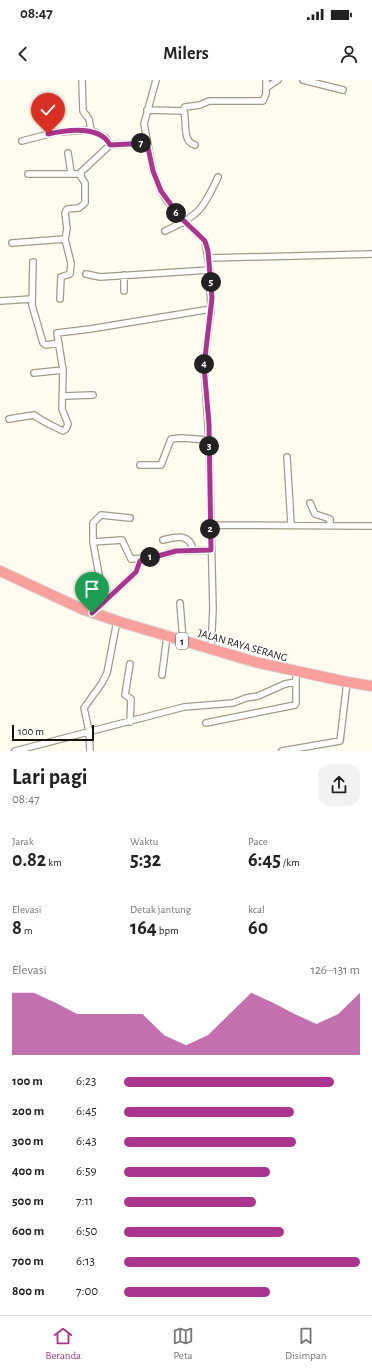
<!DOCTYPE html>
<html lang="id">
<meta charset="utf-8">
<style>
body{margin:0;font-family:"Alegreya Sans",sans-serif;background:#f2f2f2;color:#222;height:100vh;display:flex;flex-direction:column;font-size:15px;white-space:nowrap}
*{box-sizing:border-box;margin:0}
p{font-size:13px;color:#767676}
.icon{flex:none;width:22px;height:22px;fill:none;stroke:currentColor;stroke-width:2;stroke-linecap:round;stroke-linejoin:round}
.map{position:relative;height:671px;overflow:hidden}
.sheet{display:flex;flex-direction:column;background:#fff;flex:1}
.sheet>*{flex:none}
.scale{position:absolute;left:12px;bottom:10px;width:82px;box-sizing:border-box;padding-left:4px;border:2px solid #13110a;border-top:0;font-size:11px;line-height:14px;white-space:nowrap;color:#13110a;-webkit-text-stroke:3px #fff;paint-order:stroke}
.pin{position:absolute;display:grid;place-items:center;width:34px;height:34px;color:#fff;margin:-41px -17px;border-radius:50% 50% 50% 0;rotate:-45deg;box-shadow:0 0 4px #0007}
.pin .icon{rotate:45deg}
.km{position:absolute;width:20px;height:20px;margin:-10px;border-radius:50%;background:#222;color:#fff;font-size:11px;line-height:20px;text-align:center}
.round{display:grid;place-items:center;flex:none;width:42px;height:42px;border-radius:12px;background:#f2f2f2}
.head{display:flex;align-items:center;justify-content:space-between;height:68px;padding:0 12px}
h1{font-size:22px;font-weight:600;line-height:30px}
.figures{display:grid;grid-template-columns:repeat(3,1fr);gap:6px;height:68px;padding:4px 12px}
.figures div{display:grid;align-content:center}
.figures b{font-size:20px;font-weight:600}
.figures small{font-size:11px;font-weight:400}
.figures p{font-size:11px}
.chart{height:112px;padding:8px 12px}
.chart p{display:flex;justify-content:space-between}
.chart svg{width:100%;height:72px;margin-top:4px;fill:#a9358f;opacity:.7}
ul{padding:0 12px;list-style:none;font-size:13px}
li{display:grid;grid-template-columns:64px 48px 1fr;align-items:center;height:30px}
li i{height:10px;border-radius:5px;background:#a9358f}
.status{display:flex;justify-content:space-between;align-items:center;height:28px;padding:0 20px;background:#fff;direction:ltr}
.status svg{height:11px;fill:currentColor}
header{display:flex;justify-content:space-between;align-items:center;height:52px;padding:0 12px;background:#fff;font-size:18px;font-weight:600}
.tabs{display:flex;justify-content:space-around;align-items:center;height:56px;border-top:1px solid #e0e0e0;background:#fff;font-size:11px;color:#767676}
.tabs a{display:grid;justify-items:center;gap:2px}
.tabs .selected{color:#a9358f}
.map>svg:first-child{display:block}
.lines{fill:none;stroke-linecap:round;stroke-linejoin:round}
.minor-casing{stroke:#a09a87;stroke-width:8}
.trunk-casing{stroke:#d9d9d8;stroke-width:12}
.minor{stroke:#fff;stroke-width:5.5}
.trunk{stroke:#faa09c;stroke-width:10}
.route-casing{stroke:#fff;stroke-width:8}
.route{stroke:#a9358f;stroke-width:5}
.labels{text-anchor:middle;stroke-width:3.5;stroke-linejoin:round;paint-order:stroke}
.shield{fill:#fff;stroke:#5a5854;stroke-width:1}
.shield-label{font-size:10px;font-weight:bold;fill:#13110a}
.street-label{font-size:11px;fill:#13110a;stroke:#fff}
</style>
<div class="status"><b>08:47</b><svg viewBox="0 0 49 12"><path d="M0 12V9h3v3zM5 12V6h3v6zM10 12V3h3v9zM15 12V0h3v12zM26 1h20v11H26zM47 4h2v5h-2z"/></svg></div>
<header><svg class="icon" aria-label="back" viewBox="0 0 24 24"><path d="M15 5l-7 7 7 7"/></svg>Milers<svg class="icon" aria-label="person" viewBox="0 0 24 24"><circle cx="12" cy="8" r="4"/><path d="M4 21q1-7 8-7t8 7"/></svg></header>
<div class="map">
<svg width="372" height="671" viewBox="0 0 372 671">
<rect width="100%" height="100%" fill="#fffbee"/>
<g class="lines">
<defs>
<path id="minor" d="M82 0 83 31 89 39 91 50 106 58 110 65
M156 0 144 44 153 91 161 111 168 122 180 137 205 161 209 185 211 229 204 286 209 360 213 529 211 570
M303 0 343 10
M266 8 278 0
M147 30 184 31C187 43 182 62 195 65
M182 31 185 27 200 25 209 21H263L266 14V0
M22 61 57 52 91 50
M68 73 71 93
M28 94H81
M165 151C198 136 203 130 218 97
M12 163 65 159
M209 178 372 174
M33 182 32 225 43 263 46 265 59 263
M86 194 100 197 210 190
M124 211V195
M60 219 61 197 70 194 71 183 65 159 67 149 65 133 67 129 79 128 85 123V103L81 97V92L110 65 147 63
M0 221 32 219
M34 293 63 290
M64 316 93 315
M9 339 34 335C43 342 53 346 63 351L66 349 68 344 62 329 63 290 57 253 90 249 211 229
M287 377 291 444
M140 385H161L171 359 181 358 209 360
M310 423 315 434 330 439V445
M210 445 372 446
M163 460C176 457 189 453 193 469
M93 462 122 460 131 479 144 478
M180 523 183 561
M82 529 100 510 101 506 93 462V443L101 435 130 438
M92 533 136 492 140 481 176 471 211 470
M130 584 125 615 131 619 130 642
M162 595 167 556
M206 643 295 625 296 623V592
M15 671 184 627 233 623 246 618 258 616 285 604 296 602
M90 671 89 651 84 628 102 603 107 593 117 541
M282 671 340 661 347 602"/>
<path id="trunk" d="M0 491 82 529 117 541 255 582 347 602 372 606"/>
</defs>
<!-- minor casing -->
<use href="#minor" class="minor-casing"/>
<!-- trunk casing -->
<use href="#trunk" class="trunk-casing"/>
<!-- minor -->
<use href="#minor" class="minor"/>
<!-- trunk -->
<use href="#trunk" class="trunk"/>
</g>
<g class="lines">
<defs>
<path id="route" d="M48 54C66 50 100 45 110 65L147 63 153 91 161 111 180 137 205 161 208 171 212 218 204 286 209 344 211 470 176 471 140 481 136 492 92 533"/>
</defs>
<!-- route casing -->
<use href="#route" class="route-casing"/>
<!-- route -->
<use href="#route" class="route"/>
</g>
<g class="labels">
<!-- shield labels -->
<rect class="shield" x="176" y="553" width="12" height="16" rx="3"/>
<g class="shield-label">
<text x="182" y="565">1</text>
</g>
<!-- street labels -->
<g class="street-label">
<text transform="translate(243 565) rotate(16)" y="4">JALAN RAYA SERANG</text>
</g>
</g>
</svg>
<div class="scale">100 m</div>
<div class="pin" style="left:92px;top:533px;background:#1e9e55"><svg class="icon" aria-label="arrive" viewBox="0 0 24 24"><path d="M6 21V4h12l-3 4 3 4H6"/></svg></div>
<div class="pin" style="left:48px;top:54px;background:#d93025"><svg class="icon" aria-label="check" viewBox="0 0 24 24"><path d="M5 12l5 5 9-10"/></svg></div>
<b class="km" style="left:150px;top:477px">1</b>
<b class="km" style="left:210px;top:449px">2</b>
<b class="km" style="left:209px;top:366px">3</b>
<b class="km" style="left:204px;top:284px">4</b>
<b class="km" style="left:211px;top:202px">5</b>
<b class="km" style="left:176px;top:133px">6</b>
<b class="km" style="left:141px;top:63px">7</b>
</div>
<section class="sheet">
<div class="head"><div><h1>Lari pagi</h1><p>08:47</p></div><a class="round"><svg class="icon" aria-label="share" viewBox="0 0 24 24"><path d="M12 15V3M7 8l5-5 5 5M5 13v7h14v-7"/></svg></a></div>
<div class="figures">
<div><p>Jarak</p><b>0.82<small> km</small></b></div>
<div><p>Waktu</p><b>5:32</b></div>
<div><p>Pace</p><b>6:45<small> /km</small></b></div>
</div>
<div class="figures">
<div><p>Elevasi</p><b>8<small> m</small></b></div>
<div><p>Detak jantung</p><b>164<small> bpm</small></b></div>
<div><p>kcal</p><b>60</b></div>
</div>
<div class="chart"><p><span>Elevasi</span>126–131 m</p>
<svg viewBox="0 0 160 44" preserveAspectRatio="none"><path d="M0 44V6L10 6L20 12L30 19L40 19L50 19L60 19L70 32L80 38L90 32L100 19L110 6L120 12L130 19L140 25L150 19L160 6V44z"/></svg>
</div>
<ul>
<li><b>100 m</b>6:23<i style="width:89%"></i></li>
<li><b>200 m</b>6:45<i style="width:72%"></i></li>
<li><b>300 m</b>6:43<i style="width:73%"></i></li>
<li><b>400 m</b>6:59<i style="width:62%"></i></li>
<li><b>500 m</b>7:11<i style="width:56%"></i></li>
<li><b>600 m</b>6:50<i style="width:68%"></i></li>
<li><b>700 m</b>6:13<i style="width:100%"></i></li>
<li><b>800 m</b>7:00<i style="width:62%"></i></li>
</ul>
</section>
<nav class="tabs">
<a class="selected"><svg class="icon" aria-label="home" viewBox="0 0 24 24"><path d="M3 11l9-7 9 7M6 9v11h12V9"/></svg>Beranda</a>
<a><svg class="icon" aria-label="map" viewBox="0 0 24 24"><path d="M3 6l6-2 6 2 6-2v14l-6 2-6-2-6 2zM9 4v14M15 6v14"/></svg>Peta</a>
<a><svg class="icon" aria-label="saved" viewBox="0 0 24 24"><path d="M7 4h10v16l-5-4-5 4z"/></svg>Disimpan</a>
</nav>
